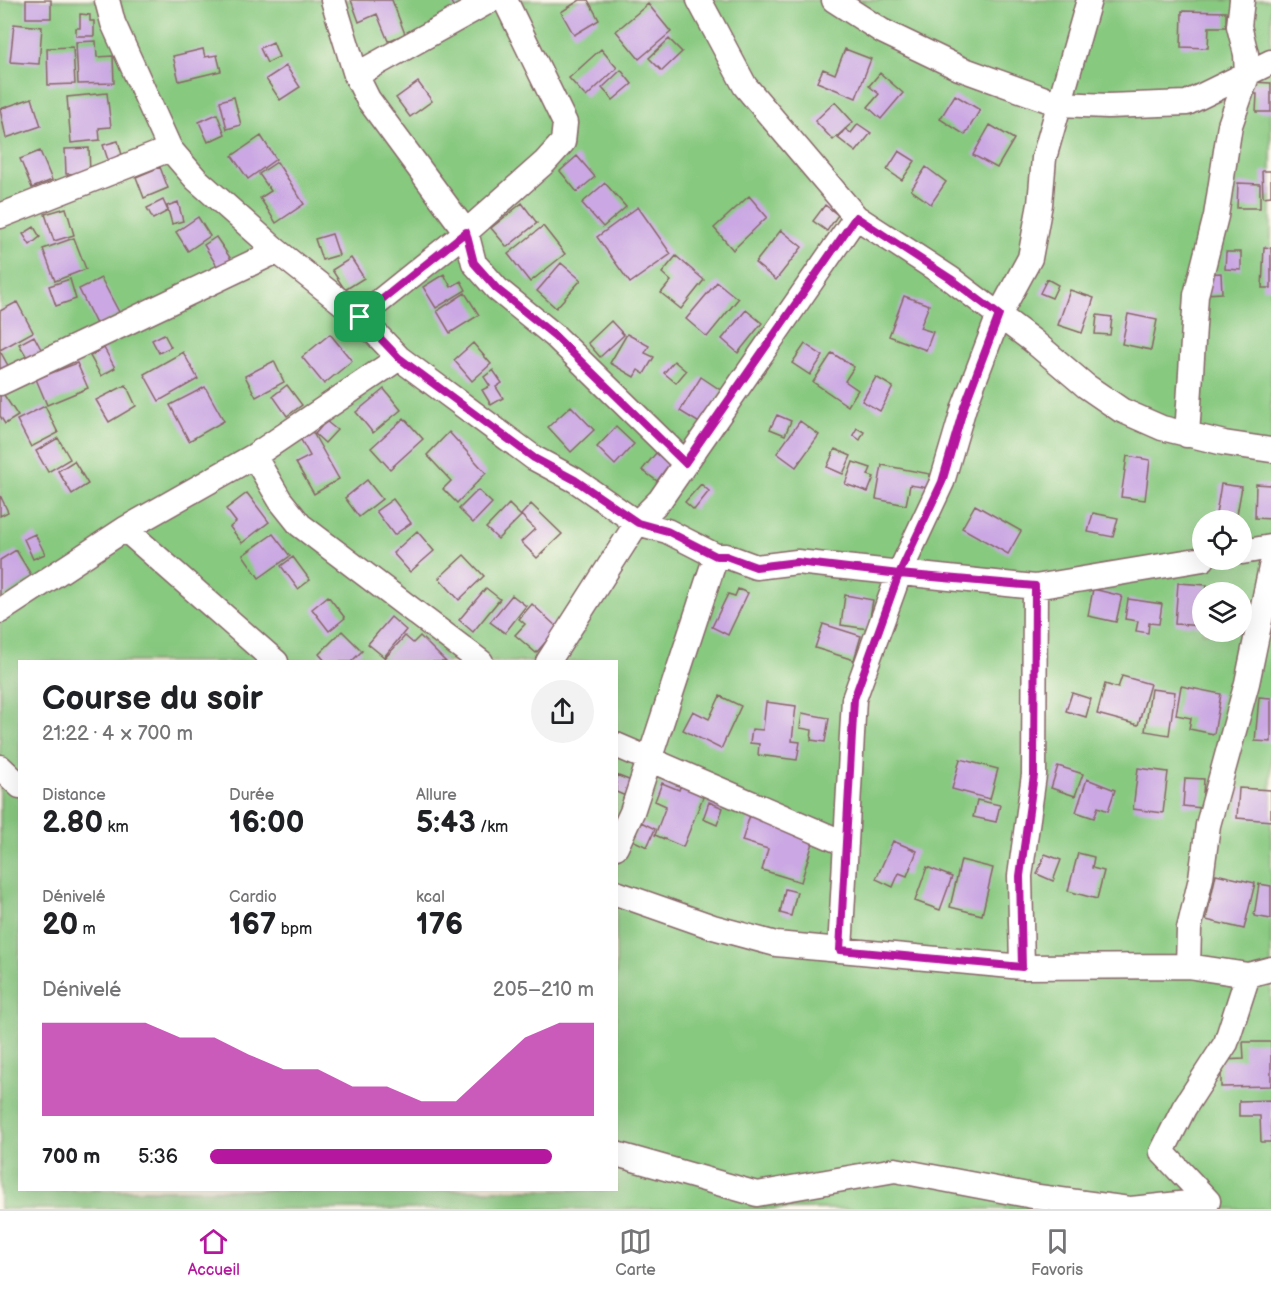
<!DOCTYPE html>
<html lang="fr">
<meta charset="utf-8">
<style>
body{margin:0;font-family:"Balsamiq Sans",sans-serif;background:#f2f2f2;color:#202124;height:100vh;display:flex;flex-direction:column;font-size:22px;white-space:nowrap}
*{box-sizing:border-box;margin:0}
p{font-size:20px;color:#757577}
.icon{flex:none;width:33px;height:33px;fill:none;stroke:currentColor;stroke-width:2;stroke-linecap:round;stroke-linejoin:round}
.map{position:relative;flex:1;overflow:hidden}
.details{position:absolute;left:18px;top:660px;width:600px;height:531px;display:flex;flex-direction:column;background:#fff;border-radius:0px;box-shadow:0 6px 24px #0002}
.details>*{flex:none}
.buttons{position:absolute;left:1192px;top:510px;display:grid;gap:12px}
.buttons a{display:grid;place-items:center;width:60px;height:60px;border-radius:50%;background:#fff;box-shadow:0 6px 24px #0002;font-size:30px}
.pin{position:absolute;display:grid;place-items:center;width:51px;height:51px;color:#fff;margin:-26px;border-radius:12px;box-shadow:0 3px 9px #0006}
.round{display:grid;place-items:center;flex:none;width:63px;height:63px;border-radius:32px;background:#f2f2f2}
.head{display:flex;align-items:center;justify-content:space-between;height:102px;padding:0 24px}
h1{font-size:33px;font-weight:600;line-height:45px}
.metrics{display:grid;grid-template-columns:repeat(3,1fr);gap:9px;height:102px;padding:6px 24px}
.metrics div{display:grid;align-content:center}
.metrics b{font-size:30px;font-weight:600}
.metrics small{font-size:16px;font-weight:400}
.metrics p{font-size:16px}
.chart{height:168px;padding:12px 24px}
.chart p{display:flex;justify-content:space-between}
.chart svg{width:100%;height:108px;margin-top:6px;fill:#b5179e;opacity:.7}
ul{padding:0 24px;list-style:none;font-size:20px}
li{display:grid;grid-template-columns:96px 72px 1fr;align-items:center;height:45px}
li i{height:15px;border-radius:8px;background:#b5179e}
.dock{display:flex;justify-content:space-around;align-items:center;height:84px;border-top:2px solid #e0e0e0;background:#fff;font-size:16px;color:#757577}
.dock a{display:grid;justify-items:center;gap:3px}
.dock .selected{color:#b5179e}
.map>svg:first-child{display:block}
.green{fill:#88c980;stroke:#697456;stroke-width:1.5;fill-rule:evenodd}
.building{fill:#cba8e3}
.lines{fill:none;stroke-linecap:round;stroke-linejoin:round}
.minor-casing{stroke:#876667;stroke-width:27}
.minor{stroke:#fff;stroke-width:24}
.route-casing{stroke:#fff;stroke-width:12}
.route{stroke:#b5179e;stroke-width:8}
</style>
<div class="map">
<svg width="1271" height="1209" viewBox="0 0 1271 1209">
<rect width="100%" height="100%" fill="#fbf7ec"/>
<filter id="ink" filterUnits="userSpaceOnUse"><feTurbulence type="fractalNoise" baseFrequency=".0167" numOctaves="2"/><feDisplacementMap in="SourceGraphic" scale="12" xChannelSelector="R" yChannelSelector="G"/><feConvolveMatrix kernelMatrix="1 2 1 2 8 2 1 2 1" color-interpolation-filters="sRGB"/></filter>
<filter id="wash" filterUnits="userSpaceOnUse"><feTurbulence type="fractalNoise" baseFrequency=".008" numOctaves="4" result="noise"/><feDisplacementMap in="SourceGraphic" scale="24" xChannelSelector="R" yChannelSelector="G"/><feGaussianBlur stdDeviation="1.35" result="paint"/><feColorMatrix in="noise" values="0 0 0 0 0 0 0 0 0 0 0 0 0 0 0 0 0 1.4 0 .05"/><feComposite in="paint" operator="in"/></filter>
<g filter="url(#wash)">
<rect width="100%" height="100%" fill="#f7ebd6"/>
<!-- green -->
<path class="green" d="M0 0H1271V1209H0ZM1203 520H1242V560H1203ZM1203 592H1242V632H1203ZM20 662H616V1190H20Z"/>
<g id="blocks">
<!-- building -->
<path class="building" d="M26 0H51V18H26Z
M351 0H392L405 34 388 41 377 14 359 22Z
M450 0H472L454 8Z
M580 0H588L599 20 574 35 561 12Z
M648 4 671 32 639 59 616 31Z
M1182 11 1226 12V27H1209L1208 48 1181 47Z
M80 14 90 15V21H94V36H76V28H80Z
M14 24 42 27 39 64 10 62Z
M669 39 682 52 662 71 649 58Z
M96 41 97 57 113 56 114 83 78 84 76 42Z
M273 42 279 57 267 63 260 48Z
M73 47 75 84 48 85 47 48Z
M203 49 205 57 217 55 221 71 179 81 173 56Z
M601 49 617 68 586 97 569 78Z
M845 49 871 59 856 98 817 82 823 69 835 74Z
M286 66 300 87 280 100 266 79Z
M621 70 632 84 613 100 602 88Z
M880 73 903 93 881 119 868 107 879 94 869 86Z
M418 82 432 101 410 117 396 98Z
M1251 82 1271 83V112H1256L1257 94H1251Z
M107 93 111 127 99 128 100 140 71 143 67 97Z
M955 95 980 110 965 135 940 119Z
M234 97 241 125 227 129 220 101Z
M32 98 41 126 6 138 0 109Z
M835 102 853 122 833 140 815 121Z
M217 114 225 134 208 142 199 122Z
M858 124 871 133 856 152 838 138 845 129 851 133Z
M990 125 1014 139 997 168 973 155Z
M261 136 276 159 248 179 232 156Z
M118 141 124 162 110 166 103 145Z
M89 148 90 173 66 174 65 149Z
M40 151 52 180 32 188 20 159Z
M899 151 915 161 902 180 887 170Z
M577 156 595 177 577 192 560 171Z
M277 162 304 204 276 223 260 198 271 191 259 174Z
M160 167 168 188 144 198 136 177Z
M926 167 946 182 931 204 911 190Z
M1262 171H1271V196L1263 197Z
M605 183 626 207 603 227 582 203Z
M1238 183 1260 184V208H1237Z
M749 196 767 217 733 250 714 228Z
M163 200 168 211 153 219 147 208Z
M178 202 183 221 172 224 167 206Z
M522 203 537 223 507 247 491 228Z
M825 205 838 215 827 231 813 221Z
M638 207 671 254 630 283 597 237Z
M66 208 74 235 54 241 45 214Z
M198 217 210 236 188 251 176 232Z
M543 226 565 254 530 282 508 254Z
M34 227 40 237 30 245 23 234Z
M781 230 802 247 776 280 755 263Z
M332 234 339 255 322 260 315 239Z
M216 237 233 262 220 271 204 245Z
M74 238 86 269 55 281 43 249Z
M1264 247 1271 248V288H1262Z
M1226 252H1241V270L1225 269Z
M676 256 704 280 681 309 661 293 671 281 662 273Z
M351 258 364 278 345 290 332 270Z
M561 263 581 280 556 308 537 291Z
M1221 273 1222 293 1205 294 1203 274Z
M444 274 451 287 461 281 466 290 436 308 423 287Z
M101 278 120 314 97 326 79 289Z
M70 279 76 299 56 306 49 286Z
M1047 279 1058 285 1052 298 1040 293Z
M717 282 738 299 707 337 686 319Z
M1070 290 1094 298 1082 333 1058 325Z
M465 293 479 315 450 333 437 311Z
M904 296 929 305 920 328 933 332 926 350 889 336Z
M17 302 33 332 0 350V311Z
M746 310 762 323 738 353 722 339Z
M1128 314 1157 320 1151 350 1122 344Z
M1097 315 1112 317 1110 335 1095 334Z
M611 321 624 335 600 357 588 343Z
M164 334 171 347 159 353 152 340Z
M330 334 352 361 324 384 302 357Z
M627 334 649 346 645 353 654 357 644 374 638 370 634 377 610 363Z
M34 336 42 351 28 359 19 344Z
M473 343 491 364 472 381 454 360Z
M805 344 823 356 810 375 792 363Z
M104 348 115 368 101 376 90 356Z
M0 351 11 371 0 377Z
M183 352 198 379 159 401 144 374Z
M832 353 854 367 845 381 858 390 848 406 813 382Z
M274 361 284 382 256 397 245 376Z
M674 361 686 371 676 383 664 373Z
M77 363 88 388 47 405 36 379Z
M493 370 502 383 496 387 503 398 491 405 482 390 490 386 484 377Z
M701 377 722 391 701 424 680 411Z
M876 377 893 387 880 411 862 401Z
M126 385 136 406 109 422 96 400Z
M287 385 302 405 287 416 273 396Z
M205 387 224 421 189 441 170 405Z
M0 389 18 416 5 424 0 416Z
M384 389 401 410 373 433 356 412Z
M45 406 58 433 31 447 17 420Z
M571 406 594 430 571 452 548 427Z
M777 415 791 421 785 435 770 429Z
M404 418 423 439 390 469 371 448Z
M326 421 337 430 325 443 315 434Z
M800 421 819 435 796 467 777 453Z
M616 427 634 444 615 465 597 447Z
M857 428 864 432 860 440 853 435Z
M312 431 339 479 314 494 296 463 310 456 300 438Z
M449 432 486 473 457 503 443 489 451 481 427 455Z
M58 438 70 459 48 472 36 451Z
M835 449 851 456 843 474 827 467Z
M656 453 670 463 657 481 642 470Z
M1127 456 1150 460 1145 500 1121 497Z
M74 461 88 484 72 494 58 471Z
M853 462 871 468 868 475 874 477 868 492 845 484Z
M882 465 930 474 928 488 910 485 906 505 876 499Z
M367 480 382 499 359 517 345 498Z
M701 484 709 491 694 510 685 502Z
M1221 484 1242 487 1236 520H1215Z
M1256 484 1271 485V519L1255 518Z
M478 490 492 503 473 523 459 509Z
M247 493 269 522 242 543 230 527 236 522 226 509Z
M0 495 8 512 0 516Z
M393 499 411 523 394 535 376 511Z
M509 504 521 516 498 539 486 528Z
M531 504 562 534 537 558 521 542 535 529 521 515Z
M975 505 1021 531 1008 554 962 528Z
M1093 513 1118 518 1113 537 1088 532Z
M417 531 434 551 410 572 393 553Z
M35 534 45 554 33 559 24 539Z
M273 534 290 556 259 578 243 555Z
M16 550 33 578 0 599V560Z
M464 555 484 576 459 600 439 578Z
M293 557 310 580 298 589 281 566Z
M1178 583 1207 585 1206 592H1203V626L1175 624Z
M1215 587H1236V592H1215Z
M486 588 500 599 473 632 459 620Z
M738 589 748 593 728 635 712 627 728 594 735 596Z
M1093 589 1122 596 1116 622 1088 616Z
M512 595 526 606 505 633 490 622Z
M845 595 873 600 868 629 841 625Z
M328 596 345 618 329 631 312 609Z
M1128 599 1162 604 1159 624 1149 623 1148 633 1136 631 1138 621 1125 619Z
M532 604 558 628 536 653 515 635 525 624 519 619Z
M391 617 406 630 384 657 368 644Z
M823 624 861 636 854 660 815 648Z
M342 631 362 651 351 662H326L319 654Z
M405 636 413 643 420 636 446 662H387L384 659Z
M1122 676 1150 684 1138 725 1097 714 1105 684 1118 688Z
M1181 686 1221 694 1214 734 1189 729 1191 718 1176 715Z
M1151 689 1175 692 1169 735 1145 731Z
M1072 693 1091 699 1086 717 1066 711Z
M720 696 741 706 721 749 683 730 693 711 709 719Z
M1259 697 1271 698V742L1255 741Z
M766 702 796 706 792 741 800 742 797 760 758 755 759 744 750 743 752 729 763 730Z
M802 713 829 718 825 742 811 740 812 730 800 728Z
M960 759 998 769 990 799 952 789Z
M1058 766 1083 774 1075 796 1051 788Z
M1138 768 1168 772 1163 813 1133 809Z
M616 775 639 784 633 799 616 792Z
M1185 778 1204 779 1202 808 1183 806Z
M1087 779 1115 790 1108 811 1098 807 1094 818 1076 812Z
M682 782 705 792 683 847 655 835 666 806 655 801 662 783 679 790Z
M1239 788 1271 790V821L1237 818Z
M977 800 1000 805 996 822 973 817Z
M709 802 723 808 717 825 703 819Z
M750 815 815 836 801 882 762 870 768 849 742 841Z
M641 822 655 829 647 847 632 840Z
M893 841 917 851 907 876 899 873 893 887 876 879Z
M1078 853 1094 857 1092 868 1104 871 1097 899 1068 891Z
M1045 854 1061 860 1053 881 1037 874Z
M961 860 993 868 982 915 950 907Z
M927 867 952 877 940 910 915 901Z
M1216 874 1255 883 1244 929 1206 920Z
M1259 884 1271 886V919L1254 916Z
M785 889 797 892 791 916 780 913Z
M1243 1042H1271V1086L1221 1087V1060L1244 1059Z
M1271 1100V1142H1261L1260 1116H1239V1101Z"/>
</g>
</g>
<g filter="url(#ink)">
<use href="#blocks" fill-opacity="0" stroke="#876667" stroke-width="1.5"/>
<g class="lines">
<defs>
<path id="minor" d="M107 0 113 23 170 149 196 179 277 251 360 317 399 358 534 458 575 480 637 523 667 531 716 556H726L756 567 797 562 1035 587 1203 559
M333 0 356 75 368 99 466 232 474 263 497 289 555 336 685 463
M699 0 745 86 856 217 951 279 1033 341 1086 386 1121 410 1162 428 1224 443 1271 450
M834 0 882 31 959 68 1059 104 1108 106 1187 103 1271 62
M356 75 491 0
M0 216 170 149
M360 317 466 232 545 162 563 142 565 123 505 0
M0 383 277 251
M1187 435 1196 295 1216 216 1230 125 1247 76 1246 54 1239 26 1242 0
M254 456 280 500 300 525 481 662
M125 529 276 662
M1242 552 1271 547
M0 611 125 529 254 456 399 358
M548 662 637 523 660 500 856 217
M616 745 846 844
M0 767 20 786
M616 847 632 812 716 556
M616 893 713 927 776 944 1022 967 1188 966 1248 975 1271 969
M840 950 854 699 899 574 942 482 964 407 999 315 1030 258 1040 204 1044 158 1089 0
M1188 966 1189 929 1201 878 1208 825 1247 683 1271 567
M1022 967 1020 876 1034 775 1035 587
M616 1154 757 1194 895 1170 1038 1197 1129 1209
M1208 1201 1162 1152 1184 1108 1226 1043 1248 975
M1131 1209 1208 1201 1204 1209"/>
</defs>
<!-- minor casing -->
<use href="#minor" class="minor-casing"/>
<!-- minor -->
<use href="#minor" class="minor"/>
</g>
</g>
<g class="lines" filter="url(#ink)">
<defs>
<path id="route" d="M360 317 399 358 534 458 575 480 638 523 667 531 716 556H726L756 567 797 562 899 574 854 699 840 950 1022 967 1020 876 1034 775 1035 586 899 574 942 482 964 407 999 315 951 279 856 217 685 463 555 336 497 289 474 263 466 232 360 317"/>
</defs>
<!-- route casing -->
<use href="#route" class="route-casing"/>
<!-- route -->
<use href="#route" class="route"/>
</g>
</svg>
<div class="buttons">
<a><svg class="icon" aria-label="locate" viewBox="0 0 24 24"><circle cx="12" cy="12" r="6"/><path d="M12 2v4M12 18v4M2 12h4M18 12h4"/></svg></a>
<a><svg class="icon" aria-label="layers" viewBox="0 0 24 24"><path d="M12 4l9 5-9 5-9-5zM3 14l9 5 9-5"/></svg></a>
</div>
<div class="pin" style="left:360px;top:317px;background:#1e9e55"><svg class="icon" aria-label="arrive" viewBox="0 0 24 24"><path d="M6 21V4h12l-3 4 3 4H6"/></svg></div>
<section class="details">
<div class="head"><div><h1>Course du soir</h1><p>21:22 · 4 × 700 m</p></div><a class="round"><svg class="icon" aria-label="share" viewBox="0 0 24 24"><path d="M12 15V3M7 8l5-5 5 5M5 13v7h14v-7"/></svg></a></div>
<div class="metrics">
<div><p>Distance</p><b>2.80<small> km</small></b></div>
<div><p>Durée</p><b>16:00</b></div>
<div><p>Allure</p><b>5:43<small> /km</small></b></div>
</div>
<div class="metrics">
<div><p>Dénivelé</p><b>20<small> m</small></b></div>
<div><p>Cardio</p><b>167<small> bpm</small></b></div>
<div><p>kcal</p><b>176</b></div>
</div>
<div class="chart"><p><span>Dénivelé</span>205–210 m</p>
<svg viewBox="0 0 160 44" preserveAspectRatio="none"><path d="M0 44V6L10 6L20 6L30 6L40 12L50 12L60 19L70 25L80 25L90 32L100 32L110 38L120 38L130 25L140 12L150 6L160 6V44z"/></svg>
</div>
<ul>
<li><b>700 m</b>5:36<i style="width:89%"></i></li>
</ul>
</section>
</div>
<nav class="dock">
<a class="selected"><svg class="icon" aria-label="home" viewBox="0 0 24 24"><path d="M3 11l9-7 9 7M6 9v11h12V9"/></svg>Accueil</a>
<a><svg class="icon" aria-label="map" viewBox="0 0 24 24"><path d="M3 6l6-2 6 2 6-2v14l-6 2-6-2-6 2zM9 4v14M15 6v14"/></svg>Carte</a>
<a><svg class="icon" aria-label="saved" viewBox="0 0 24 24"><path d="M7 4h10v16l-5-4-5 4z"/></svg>Favoris</a>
</nav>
